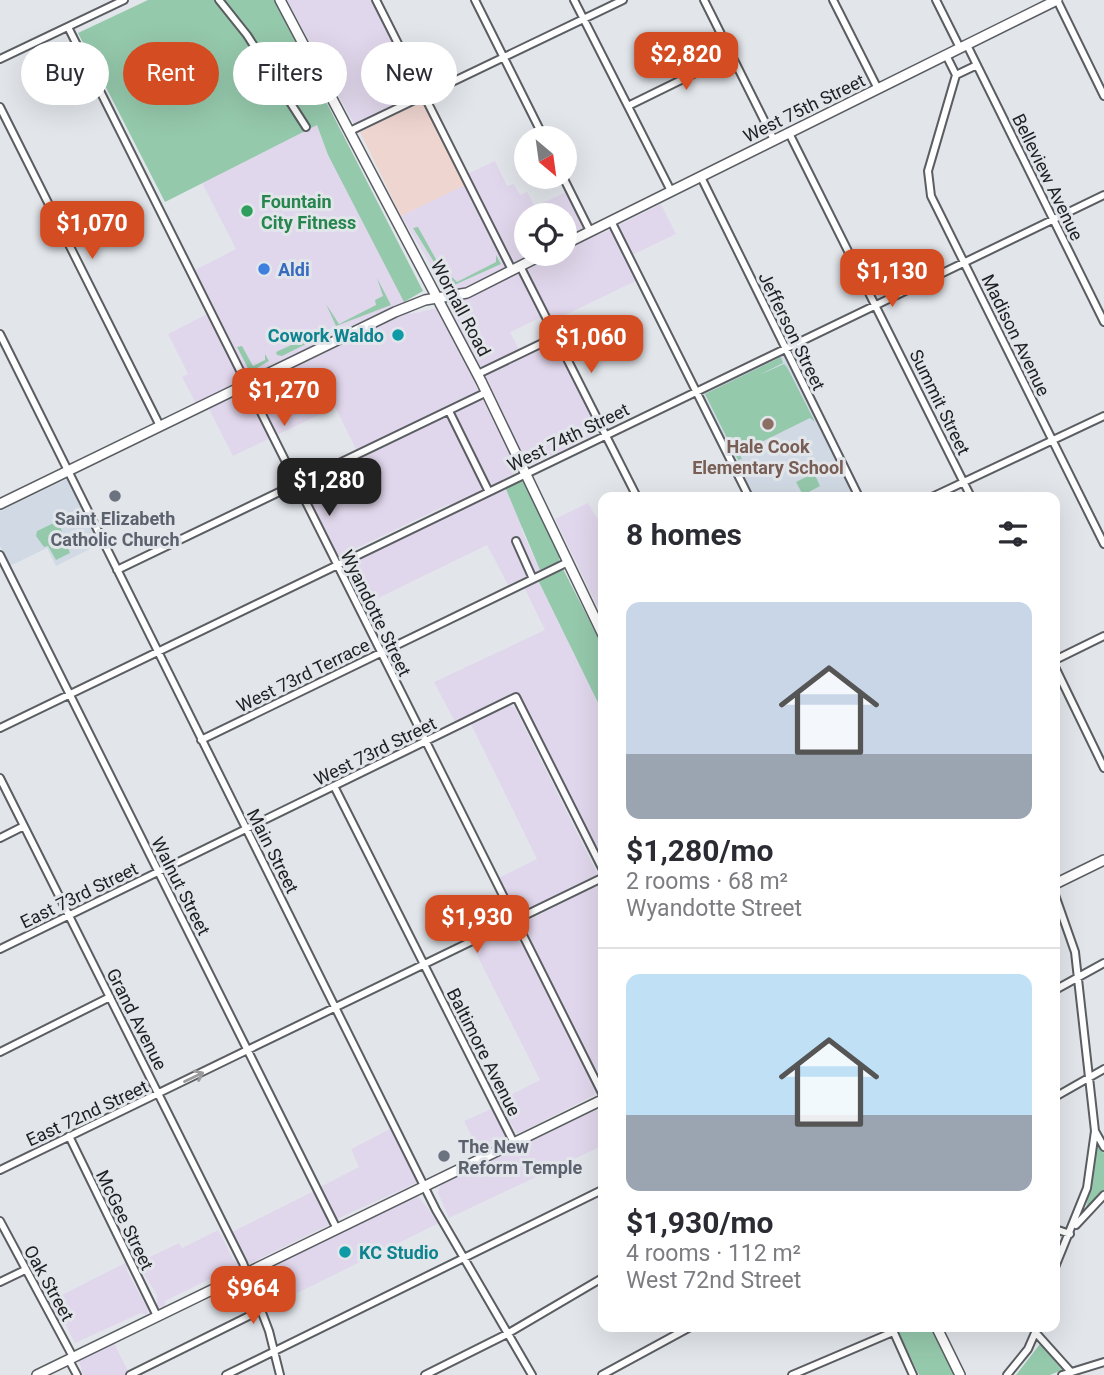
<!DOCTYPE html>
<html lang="en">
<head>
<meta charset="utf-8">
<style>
	:root { --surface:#fff; --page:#f2f2f3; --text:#2b2b33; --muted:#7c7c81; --line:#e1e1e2; --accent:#d44c21 }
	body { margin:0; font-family:Roboto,sans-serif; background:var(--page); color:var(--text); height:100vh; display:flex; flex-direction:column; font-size:26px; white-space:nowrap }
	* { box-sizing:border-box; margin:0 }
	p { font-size:23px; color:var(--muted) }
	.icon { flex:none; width:38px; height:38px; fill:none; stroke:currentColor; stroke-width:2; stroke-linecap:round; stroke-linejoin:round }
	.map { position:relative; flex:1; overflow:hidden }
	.details { position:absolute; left:598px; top:492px; width:462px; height:840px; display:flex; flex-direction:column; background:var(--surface); border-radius:14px; box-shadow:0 7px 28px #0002 }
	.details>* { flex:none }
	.banner { position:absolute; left:21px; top:42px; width:472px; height:63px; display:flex; gap:14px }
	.needle { width:46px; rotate:151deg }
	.buttons { position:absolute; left:514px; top:126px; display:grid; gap:14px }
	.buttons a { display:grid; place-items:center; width:63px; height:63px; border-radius:50%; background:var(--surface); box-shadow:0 7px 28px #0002; font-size:35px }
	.price { position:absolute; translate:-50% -60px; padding:0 16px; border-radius:14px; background:var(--accent); color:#fff; font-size:23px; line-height:46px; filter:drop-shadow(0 2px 4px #0008) }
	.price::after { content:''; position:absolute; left:50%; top:42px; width:21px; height:16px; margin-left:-10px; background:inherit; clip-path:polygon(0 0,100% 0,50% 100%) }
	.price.active { background:#222; color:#fff }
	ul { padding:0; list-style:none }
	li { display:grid; align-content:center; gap:14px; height:371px; padding:0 28px }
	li+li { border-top:2px solid var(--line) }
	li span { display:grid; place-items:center; height:217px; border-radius:14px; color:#555 }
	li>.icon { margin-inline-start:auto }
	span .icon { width:126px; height:126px; fill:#fffc; stroke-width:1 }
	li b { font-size:30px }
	h2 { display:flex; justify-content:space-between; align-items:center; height:84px; padding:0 28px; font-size:30px }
	.chip { padding:0 24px; border-radius:32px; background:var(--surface); box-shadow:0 7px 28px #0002; font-size:24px; line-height:63px }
	.chip.active { background:var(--accent); color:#fff }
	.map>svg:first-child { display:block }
</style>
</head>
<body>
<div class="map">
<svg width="1104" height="1375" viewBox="0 0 1104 1375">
	<rect width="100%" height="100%" fill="#e2e6eb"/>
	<!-- commercial -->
	<path fill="#e1d7ec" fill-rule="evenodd" d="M287 0H373L418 94 354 124Z
		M317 125 328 155 411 314 455 304 401 216 464 185 461 177 495 161 507 186 514 184 520 195 527 192 535 207 566 192 589 238 611 230 636 281 546 324 542 317 510 332 523 357 556 343 598 429 593 436 501 480 524 527 521 529 540 570 508 585 487 545 362 606 343 565 452 511 449 504 338 557 304 488 361 459 335 407 233 456 209 409 195 402 182 377 188 374 168 334 215 310 195 270 236 249 202 183ZM527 215H565V254H527Z
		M661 204 676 234 632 255 619 225Z
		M588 503 604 530V620L555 519Z
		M538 580 604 715V869L517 694 456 724 434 682 545 630 524 587Z
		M510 705 515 708 598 875 518 915 498 878 537 859 471 724Z
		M604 882V1089L521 924Z
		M509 928 514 929 597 1094 517 1134 498 1101 540 1080 472 945Z
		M604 1106V1145L449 1218 438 1193 440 1185Z
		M493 1108 507 1137 480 1152 464 1121Z
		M392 1128 417 1177 416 1183 337 1219 320 1187 359 1167 351 1149Z
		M314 1191 329 1225 249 1264 232 1232Z
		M418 1196 439 1223 265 1309 254 1279 256 1273Z
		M218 1230 233 1259 239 1264 238 1270 236 1273 230 1269 165 1301V1307H157V1295L137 1263 179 1243 182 1248Z
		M127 1262V1271L148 1309 147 1315 141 1313 75 1343 55 1305 48 1302Z
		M114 1343 130 1375H83L79 1361Z"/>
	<!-- industrial -->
	<path fill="#efd5d0" d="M422 102 465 185 401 216 360 132Z"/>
	<!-- built -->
	<path fill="#d1dae4" d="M783 353 786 356 855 497H753L702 394Z
		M67 479 100 544 56 566 47 548 10 566 0 546V511Z"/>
	<!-- green -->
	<path fill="#95c9ac" d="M148 0H274L423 291 404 302 328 155 317 125 165 202 78 33Z
		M418 227 447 279 452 277 457 282 496 262V255L501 264 452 286 445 280 413 228Z
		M377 278 391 305 336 326 326 304 339 324 376 305 375 300 383 296Z
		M322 331 324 335 282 356 277 355 276 352Z
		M242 346 253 366 265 360V354L269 361 250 372 237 347Z
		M781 357 783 363 759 375 784 364 787 368 784 361 815 422 810 418 739 453 742 459 738 460 705 394Z
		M814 473 820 486 803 495 796 482Z
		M519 480 523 481 560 557 559 562 540 570 505 487Z
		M58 521 70 553 56 560 48 546 44 547 36 536 37 531Z
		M563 569 604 649V715L538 580Z
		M1098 1143 1104 1153V1190L1086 1208Z
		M896 1327H931L955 1375H919Z
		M1040 1344 1062 1370 1050 1375H1016Z"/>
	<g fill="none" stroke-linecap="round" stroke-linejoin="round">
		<defs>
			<path id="street" d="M219 0 247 35 306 127
				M376 0 512 270
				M475 0 544 138
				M574 0 671 191
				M704 0 774 140
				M833 0 878 89
				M936 0 960 48
				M1057 0 1104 96
				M68 27 604 1097
				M967 45 1104 322
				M946 55 956 75 928 171 931 196 1104 544
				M0 59 124 0
				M956 75 977 65
				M628 106 732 55
				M0 107 160 426
				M350 131 623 0
				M789 133 971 497
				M563 177 590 231
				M701 177 859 497
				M611 221 749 497
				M520 266 637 497
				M0 334 436 1210 532 1375
				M478 374 557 336
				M449 411 488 490
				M932 497 1104 416
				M516 541 533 579
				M0 555 337 1229
				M117 570 487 392
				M1055 660 1104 636
				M1055 667 1104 768
				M0 728 1104 195
				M201 740 568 562
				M0 778 243 1263 269 1331 280 1375
				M334 786 514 1143
				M0 838 24 826
				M1055 895 1075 952 1095 1131 1087 1188 1055 1267
				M0 949 516 697 604 872
				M1055 990 1104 963
				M0 1052 110 997
				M1055 1097 1104 1069
				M1095 1131 1104 1147
				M69 1136 157 1316
				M0 1170 604 877
				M0 1221 73 1357
				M1076 1225 1104 1195
				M1055 1229 1070 1234
				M0 1282 25 1270
				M891 1326 913 1375
				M1036 1333 1071 1372
				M69 1360 77 1375
				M130 1375 261 1310
				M226 1375 604 1189
				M425 1375 507 1334 604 1277
				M602 1375 692 1326
				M792 1375 893 1332
				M1007 1375 1028 1349 1038 1326
				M1062 1375 1104 1362"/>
			<path id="secondary" d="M280 0 481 381 604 637
				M565 244 1057 0
				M0 504 395 312 425 300 467 293 544 254
				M1055 884 1104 860
				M936 1326 960 1375
				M37 1375 604 1099"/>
		</defs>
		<!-- street casing -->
		<use href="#street" stroke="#5a5d61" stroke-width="10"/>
		<!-- secondary casing -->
		<use href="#secondary" stroke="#5a5d61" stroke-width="12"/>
		<!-- street -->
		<use href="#street" stroke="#fff" stroke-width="6"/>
		<!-- secondary -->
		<use href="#secondary" stroke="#fff" stroke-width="9"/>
	</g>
	<!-- one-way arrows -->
	<defs><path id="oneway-shaft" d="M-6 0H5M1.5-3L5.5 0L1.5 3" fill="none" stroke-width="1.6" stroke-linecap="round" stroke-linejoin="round" transform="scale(1.75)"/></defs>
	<use stroke="#9b9b9c" href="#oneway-shaft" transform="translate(194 1077) rotate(-26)"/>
	<!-- markers -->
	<circle fill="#2e9e5b" stroke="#e2e6eb" stroke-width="2.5" cx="247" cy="211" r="7"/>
	<circle fill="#3f7fe0" stroke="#e2e6eb" stroke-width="2.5" cx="264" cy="269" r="7"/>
	<g fill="#0f9aa8" stroke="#e2e6eb" stroke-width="2.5">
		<circle cx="398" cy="335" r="7"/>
		<circle cx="345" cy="1252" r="7"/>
	</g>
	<circle fill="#8d6e63" stroke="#e2e6eb" stroke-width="2.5" cx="768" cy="424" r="7"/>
	<g fill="#6b7280" stroke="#e2e6eb" stroke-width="2.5">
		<circle cx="115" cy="496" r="7"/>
		<circle cx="444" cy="1156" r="7"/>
	</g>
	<g text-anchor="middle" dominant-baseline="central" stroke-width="6" stroke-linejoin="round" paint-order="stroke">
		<!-- street labels -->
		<g font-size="18" fill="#202123" stroke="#e2e6eb">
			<text transform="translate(804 108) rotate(-26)">West 75th Street</text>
			<text transform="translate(1048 177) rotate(64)">Belleview Avenue</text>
			<text transform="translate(461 308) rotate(62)">Wornall Road</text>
			<text transform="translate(792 331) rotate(64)">Jefferson Street</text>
			<text transform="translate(1016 335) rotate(64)">Madison Avenue</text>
			<text transform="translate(940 402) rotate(64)">Summit Street</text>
			<text transform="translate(568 437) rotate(-26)">West 74th Street</text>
			<text transform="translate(376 613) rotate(64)">Wyandotte Street</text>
			<text transform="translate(303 675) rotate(-26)">West 73rd Terrace</text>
			<text transform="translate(375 751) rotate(-26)">West 73rd Street</text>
			<text transform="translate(273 851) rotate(63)">Main Street</text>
			<text transform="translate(181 886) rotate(63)">Walnut Street</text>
			<text transform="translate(79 895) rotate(-26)">East 73rd Street</text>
			<text transform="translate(137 1019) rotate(63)">Grand Avenue</text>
			<text transform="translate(484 1052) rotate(63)">Baltimore Avenue</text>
			<text transform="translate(87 1113) rotate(-25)">East 72nd Street</text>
			<text transform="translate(125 1220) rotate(64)">McGee Street</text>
			<text transform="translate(49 1283) rotate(61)">Oak Street</text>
		</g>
		<!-- leisure labels -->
		<g font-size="18" font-weight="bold" fill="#27864d" stroke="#e2e6eb" text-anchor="start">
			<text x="261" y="201">Fountain<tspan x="261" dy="21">City Fitness</tspan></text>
		</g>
		<!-- shop labels -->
		<g font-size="18" font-weight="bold" fill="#366cbe" stroke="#e2e6eb" text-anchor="start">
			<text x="278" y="269">Aldi</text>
		</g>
		<!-- culture labels -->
		<g font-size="18" font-weight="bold" fill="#0d838f" stroke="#e2e6eb" text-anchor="end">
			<text x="384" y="335">Cowork Waldo</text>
			<text x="359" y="1252" text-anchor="start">KC Studio</text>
		</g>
		<!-- education labels -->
		<g font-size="18" font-weight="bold" fill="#785e54" stroke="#e2e6eb">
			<text x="768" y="446">Hale Cook<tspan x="768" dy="21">Elementary School</tspan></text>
		</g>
		<!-- worship labels -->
		<g font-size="18" font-weight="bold" fill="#5b616d" stroke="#e2e6eb">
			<text x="115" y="518">Saint Elizabeth<tspan x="115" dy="21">Catholic Church</tspan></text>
			<text x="458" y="1146" text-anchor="start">The New<tspan x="458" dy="21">Reform Temple</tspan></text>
		</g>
	</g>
</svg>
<div class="buttons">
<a><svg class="needle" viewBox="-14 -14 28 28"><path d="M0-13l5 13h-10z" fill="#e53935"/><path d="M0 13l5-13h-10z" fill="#7c7c81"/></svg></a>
<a><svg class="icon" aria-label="locate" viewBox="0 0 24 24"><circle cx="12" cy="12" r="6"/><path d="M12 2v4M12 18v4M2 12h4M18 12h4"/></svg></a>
</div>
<b class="price" style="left:686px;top:92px">$2,820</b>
<b class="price" style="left:92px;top:261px">$1,070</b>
<b class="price" style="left:892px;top:309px">$1,130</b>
<b class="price" style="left:591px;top:375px">$1,060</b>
<b class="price" style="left:284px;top:428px">$1,270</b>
<b class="price active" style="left:329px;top:518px">$1,280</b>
<b class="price" style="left:477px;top:955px">$1,930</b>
<b class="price" style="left:253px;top:1326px">$964</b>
<div class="banner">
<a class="chip">Buy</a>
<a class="chip active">Rent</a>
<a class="chip">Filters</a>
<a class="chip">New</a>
</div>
<section class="details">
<h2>8 homes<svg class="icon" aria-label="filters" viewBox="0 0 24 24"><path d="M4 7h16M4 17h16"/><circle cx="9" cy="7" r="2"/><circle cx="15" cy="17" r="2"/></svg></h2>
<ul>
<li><span style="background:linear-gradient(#c9d6e8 70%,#9aa5b1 0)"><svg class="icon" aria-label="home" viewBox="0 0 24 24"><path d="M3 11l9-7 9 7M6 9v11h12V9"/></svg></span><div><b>$1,280/mo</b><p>2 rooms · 68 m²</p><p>Wyandotte Street</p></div></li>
<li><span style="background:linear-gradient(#bfe0f5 65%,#9aa5b1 0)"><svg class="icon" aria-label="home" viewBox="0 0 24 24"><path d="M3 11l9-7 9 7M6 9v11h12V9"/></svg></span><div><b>$1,930/mo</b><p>4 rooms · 112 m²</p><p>West 72nd Street</p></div></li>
</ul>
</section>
</div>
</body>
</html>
